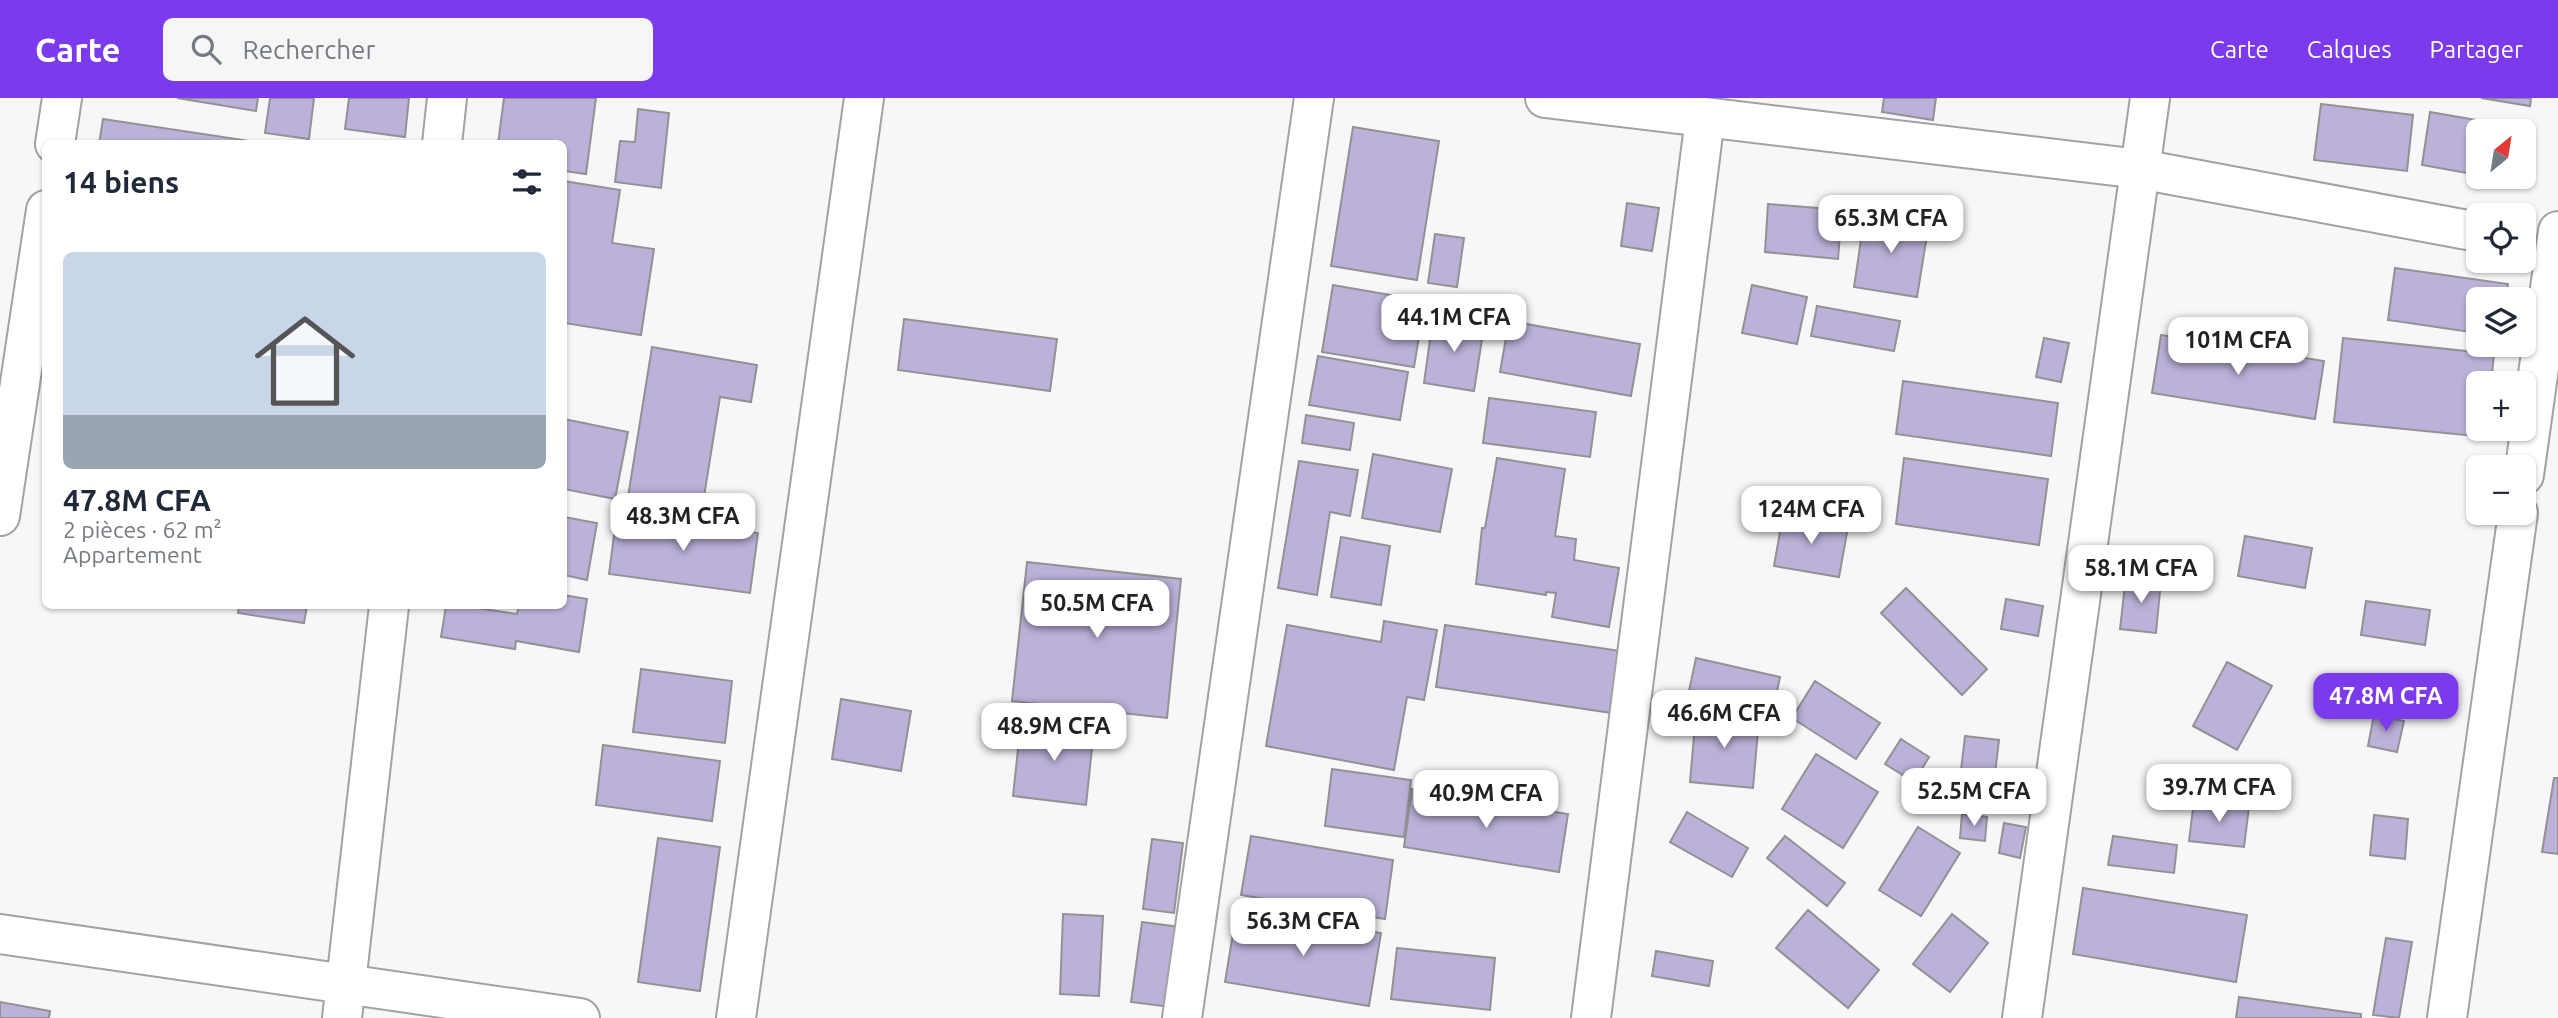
<!DOCTYPE html>
<html lang="fr">
<head>
<meta charset="utf-8">
<style>
	:root { --surface:#fff; --page:#f6f6f7; --text:#1f2937; --muted:#747a83; --accent:#7c3aed }
	body { margin:0; font-family:Ubuntu,sans-serif; background:var(--page); color:var(--text); height:100vh; display:flex; flex-direction:column; font-size:26px; white-space:nowrap }
	* { box-sizing:border-box; margin:0 }
	p { font-size:23px; color:var(--muted) }
	.icon { flex:none; width:38px; height:38px; fill:none; stroke:currentColor; stroke-width:2; stroke-linecap:round; stroke-linejoin:round }
	.map { position:relative; flex:1; overflow:hidden }
	.details { position:absolute; left:42px; top:42px; width:525px; height:469px; display:flex; flex-direction:column; background:var(--surface); border-radius:10px; box-shadow:0 2px 5px #0004 }
	.details>* { flex:none }
	.needle { width:46px; rotate:30deg }
	.fabs { position:absolute; left:2466px; top:21px; display:grid; gap:14px }
	.fabs a { display:grid; place-items:center; width:70px; height:70px; border-radius:10px; background:var(--surface); box-shadow:0 2px 5px #0004; font-size:35px }
	.price { position:absolute; translate:-50% -60px; padding:0 16px; border-radius:14px; background:#fff; color:#222; font-size:23px; line-height:46px; filter:drop-shadow(0 2px 4px #0008) }
	.price::after { content:''; position:absolute; left:50%; top:42px; width:21px; height:16px; margin-left:-10px; background:inherit; clip-path:polygon(0 0,100% 0,50% 100%) }
	.price.active { background:var(--accent); color:#fff }
	ul { padding:0; list-style:none }
	li { display:grid; align-content:center; gap:14px; height:371px; padding:0 21px }
	li span { display:grid; place-items:center; height:217px; border-radius:10px; color:#555 }
	li>.icon { margin-inline-start:auto }
	span .icon { width:126px; height:126px; fill:#fffc; stroke-width:1 }
	li b { font-size:30px }
	h2 { display:flex; justify-content:space-between; align-items:center; height:84px; padding:0 21px; font-size:30px }
	header { display:flex; align-items:center; gap:42px; box-sizing:border-box; height:98px; padding:0 35px; background:var(--accent); color:#fff }
	header strong { font-size:33px }
	nav { display:flex; gap:38px; margin-inline-start:auto; font-size:24px }
	.search { width:490px; height:63px; background:var(--page); display:flex; align-items:center; gap:18px; box-sizing:border-box; padding:0 24px; border-radius:10px; color:var(--muted); font-size:26px }
	.map>svg:first-child { display:block }
</style>
</head>
<body>
<header>
<strong>Carte</strong>
<div class="search"><svg class="icon" aria-label="search" viewBox="0 0 24 24"><circle cx="10" cy="10" r="6"/><path d="M15 15l6 6"/></svg>Rechercher</div>
<nav><a>Carte</a><a>Calques</a><a>Partager</a></nav>
</header>
<div class="map">
<svg width="2558" height="920" viewBox="0 0 2558 920">
	<rect width="100%" height="100%" fill="#f8f6f9"/>
	<!-- building -->
	<path fill="#bcb1d8" stroke="#929194" stroke-width="2" d="M177 0H258L256 13Z
		M270 0H314L309 41 265 35Z
		M349 0H409L405 39 345 31Z
		M504 0H596L586 76 564 73V46H498Z
		M1884 0H1936L1933 22 1882 14Z
		M2481 0H2531L2530 8Z
		M2321 6 2413 17 2407 73 2314 62Z
		M638 11 669 15 661 90 615 84 620 43 635 44Z
		M2430 14 2517 29V33H2478V77L2422 67Z
		M103 21 250 43V46H99Z
		M1353 29 1439 43 1417 182 1331 168Z
		M564 83 620 92 612 145 654 151 641 237 564 225Z
		M1627 105 1659 110 1652 153 1621 148Z
		M1768 106 1842 112 1838 161 1765 154Z
		M1865 115 1929 125 1917 199 1854 189Z
		M1435 136 1464 140 1457 189 1428 185Z
		M2395 170 2508 186 2506 201H2478V235L2388 222Z
		M1333 187 1425 203 1414 269 1322 254Z
		M1752 187 1807 199 1797 246 1742 235Z
		M1817 208 1900 223 1894 253 1811 238Z
		M1433 220 1484 228 1474 293 1424 285Z
		M904 221 1057 241 1050 293 898 272Z
		M1509 223 1640 246 1631 298 1500 274Z
		M2161 237 2324 263 2315 321 2152 295Z
		M2044 240 2069 245 2061 284 2036 279Z
		M2343 240 2494 256 2491 285H2478V331H2486L2485 339 2334 324Z
		M652 249 757 267 751 304 720 299 702 411 628 399Z
		M1318 258 1408 274 1400 322 1309 307Z
		M1903 283 2058 305 2051 358 1896 336Z
		M1489 300 1596 314 1590 359 1483 345Z
		M1306 317 1354 325 1350 352 1302 345Z
		M564 321 628 334 615 401 564 391Z
		M1373 356 1452 371 1440 434 1362 420Z
		M1497 360 1565 371 1555 438 1576 441 1574 462 1619 470 1609 529 1552 519 1556 495 1546 494V497L1476 486 1482 430H1485Z
		M1904 360 2048 381 2039 447 1896 426Z
		M1299 363 1358 372 1350 418 1330 414 1317 497 1278 490Z
		M617 415 758 435 750 495 609 476Z
		M1783 417 1848 429 1839 479 1774 468Z
		M564 419 597 425 587 482 564 477Z
		M2245 438 2312 450 2305 490 2238 478Z
		M1341 439 1390 448 1381 507 1331 499Z
		M1027 464 1181 481 1167 620 1012 603Z
		M2126 478 2161 482 2156 535 2120 531Z
		M1906 490 1987 571 1962 597 1881 515Z
		M564 497 587 501 579 554 516 543 515 551 441 539 446 508H464L517 516 519 508H564Z
		M2006 501 2043 508 2038 538 2001 531Z
		M2366 503 2430 512 2425 547 2361 537Z
		M239 508H307L304 525 238 515Z
		M1384 523 1437 532 1424 602 1407 599 1394 672 1266 648 1287 527 1381 544Z
		M1445 527 1621 553 1612 615 1436 589Z
		M1696 560 1780 579 1773 612 1689 593Z
		M2227 564 2272 588 2237 652 2193 628Z
		M641 571 732 583 725 645 633 634Z
		M1815 583 1880 625 1856 661 1792 620Z
		M841 601 911 613 901 673 832 661Z
		M1696 615 1759 621 1753 690 1690 684Z
		M2374 617 2404 623 2397 654 2368 648Z
		M1021 623 1094 631 1086 707 1013 698Z
		M1965 638 1999 642 1992 701 1958 697Z
		M1901 641 1929 659 1914 684 1885 666Z
		M603 647 720 663 712 723 596 707Z
		M1816 656 1878 694 1843 750 1782 711Z
		M1332 671 1411 682 1404 739 1325 728Z
		M2554 680H2558V756L2542 754Z
		M1412 691 1568 716 1559 774 1404 749Z
		M2194 702 2249 709 2244 749 2189 743Z
		M1687 714 1748 750 1732 779 1670 744Z
		M1962 716 1987 719 1985 743 1960 740Z
		M2374 717 2408 721 2405 761 2370 757Z
		M2004 725 2026 729 2020 760 1999 755Z
		M1918 729 1960 755 1921 818 1879 792Z
		M1251 738 1393 762 1385 821 1241 797Z
		M1785 738 1845 785 1827 808 1767 760Z
		M2113 738 2177 747 2174 775 2108 767Z
		M658 740 720 749 700 893 638 884Z
		M1152 741 1183 745 1174 815 1143 811Z
		M2083 790 2247 817 2236 884 2073 856Z
		M1237 811 1381 835 1369 908 1225 884Z
		M1808 812 1879 872 1848 910 1776 850Z
		M1063 816 1103 818 1099 898 1060 896Z
		M1952 816 1988 845 1950 894 1913 866Z
		M1142 824 1181 829 1170 909 1131 904Z
		M2386 840 2412 844 2399 920 2373 917Z
		M1397 850 1495 860 1490 912 1391 901Z
		M1656 853 1713 863 1709 888 1652 878Z
		M2239 899 2361 916V920H2236Z
		M0 904 50 913 49 920H0Z"/>
	<g fill="none" stroke-linecap="round" stroke-linejoin="round">
		<defs>
			<path id="minor" d="M1545 0 2140 71 2478 134
				M55 46 62 0
				M442 46 447 0
				M2524 377 2558 133
				M0 418 46 112
				M0 836 580 920
				M342 920 389 508
				M736 920 864 0
				M1182 920 1314 0
				M1591 920 1705 20
				M2022 920 2150 0
				M2447 920 2518 415"/>
		</defs>
		<!-- minor casing -->
		<use href="#minor" stroke="#a3a1a4" stroke-width="42"/>
		<!-- minor -->
		<use href="#minor" stroke="#fff" stroke-width="38"/>
	</g>
</svg>
<div class="fabs">
<a><svg class="needle" viewBox="-14 -14 28 28"><path d="M0-13l5 13h-10z" fill="#e53935"/><path d="M0 13l5-13h-10z" fill="#747a83"/></svg></a>
<a><svg class="icon" aria-label="locate" viewBox="0 0 24 24"><circle cx="12" cy="12" r="6"/><path d="M12 2v4M12 18v4M2 12h4M18 12h4"/></svg></a>
<a><svg class="icon" aria-label="layers" viewBox="0 0 24 24"><path d="M12 4l9 5-9 5-9-5zM3 14l9 5 9-5"/></svg></a>
<a>+</a>
<a>−</a>
</div>
<b class="price" style="left:1891px;top:157px">65.3M CFA</b>
<b class="price" style="left:1454px;top:256px">44.1M CFA</b>
<b class="price" style="left:2238px;top:279px">101M CFA</b>
<b class="price" style="left:1811px;top:448px">124M CFA</b>
<b class="price" style="left:683px;top:455px">48.3M CFA</b>
<b class="price" style="left:2141px;top:507px">58.1M CFA</b>
<b class="price" style="left:1097px;top:542px">50.5M CFA</b>
<b class="price active" style="left:2386px;top:635px">47.8M CFA</b>
<b class="price" style="left:1724px;top:652px">46.6M CFA</b>
<b class="price" style="left:1054px;top:665px">48.9M CFA</b>
<b class="price" style="left:2219px;top:726px">39.7M CFA</b>
<b class="price" style="left:1974px;top:730px">52.5M CFA</b>
<b class="price" style="left:1486px;top:732px">40.9M CFA</b>
<b class="price" style="left:1303px;top:860px">56.3M CFA</b>
<section class="details">
<h2>14 biens<svg class="icon" aria-label="filters" viewBox="0 0 24 24"><path d="M4 7h16M4 17h16"/><circle cx="9" cy="7" r="2"/><circle cx="15" cy="17" r="2"/></svg></h2>
<ul>
<li><span style="background:linear-gradient(#c9d6e8 75%,#9aa5b1 0)"><svg class="icon" aria-label="home" viewBox="0 0 24 24"><path d="M3 11l9-7 9 7M6 9v11h12V9"/></svg></span><div><b>47.8M CFA</b><p>2 pièces · 62 m²</p><p>Appartement</p></div></li>
</ul>
</section>
</div>
</body>
</html>
